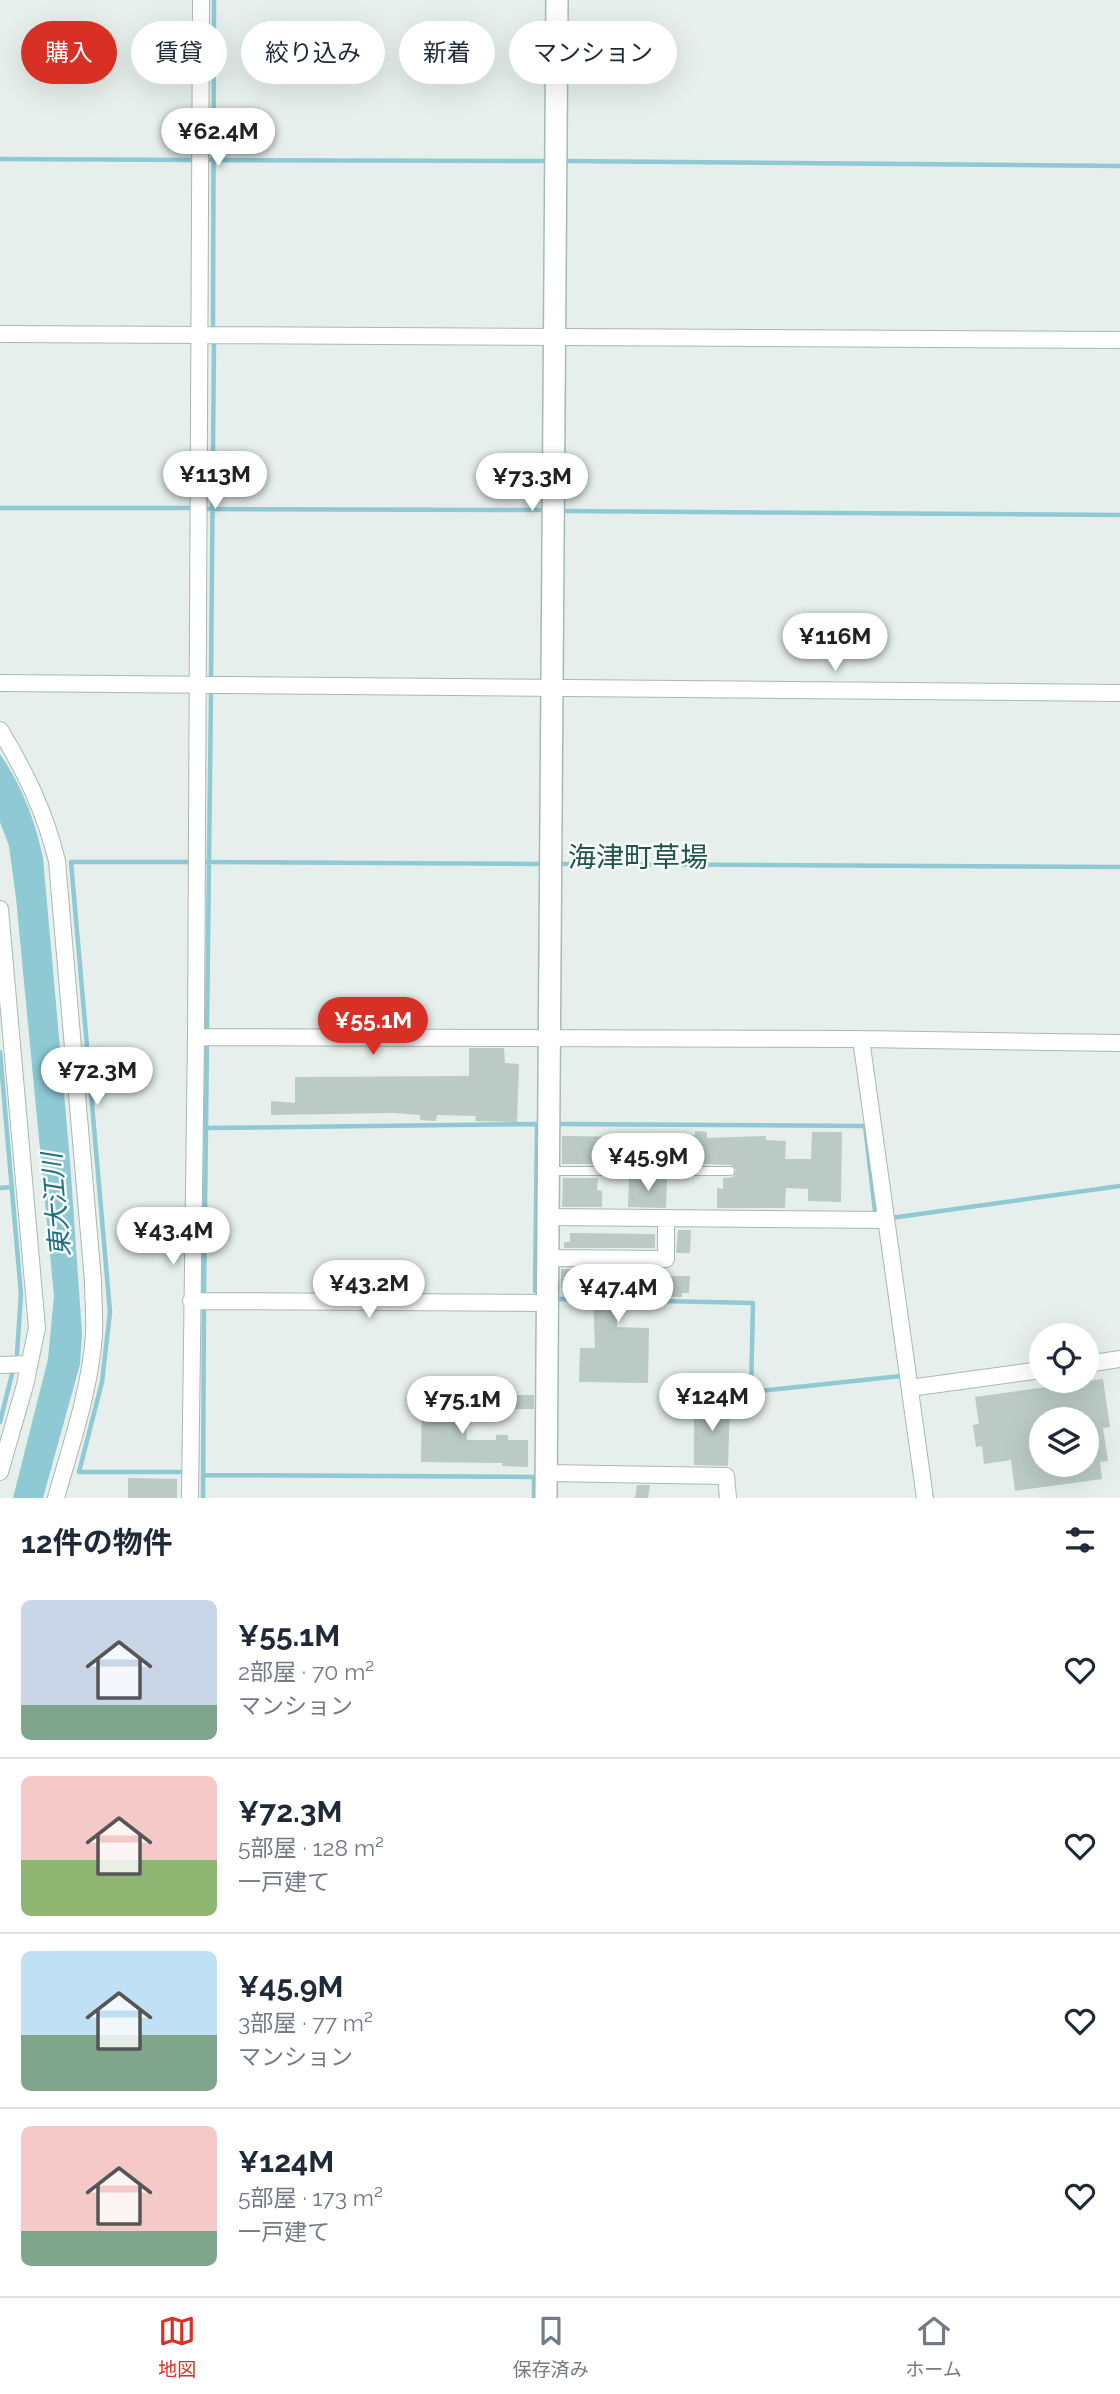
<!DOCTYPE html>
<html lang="ja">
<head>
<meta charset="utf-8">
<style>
	:root { --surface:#fff; --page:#f2f2f3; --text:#1f2937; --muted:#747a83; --line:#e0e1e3; --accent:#d93025 }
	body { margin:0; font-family:Raleway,"Noto Sans JP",sans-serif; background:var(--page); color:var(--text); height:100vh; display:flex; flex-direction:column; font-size:26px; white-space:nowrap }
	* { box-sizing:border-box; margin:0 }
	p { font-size:23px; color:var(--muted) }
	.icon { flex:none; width:38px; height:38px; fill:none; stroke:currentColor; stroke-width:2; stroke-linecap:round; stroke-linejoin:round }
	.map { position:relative; height:1498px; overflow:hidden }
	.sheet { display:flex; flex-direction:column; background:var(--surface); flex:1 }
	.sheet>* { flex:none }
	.banner { position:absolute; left:21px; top:21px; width:700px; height:63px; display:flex; gap:14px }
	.controls { position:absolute; left:1029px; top:1323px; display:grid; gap:14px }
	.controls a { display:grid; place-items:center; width:70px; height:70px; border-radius:50%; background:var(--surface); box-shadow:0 7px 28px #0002; font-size:35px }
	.price { position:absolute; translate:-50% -60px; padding:0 16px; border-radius:24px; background:#fff; color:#222; font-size:23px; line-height:46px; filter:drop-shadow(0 2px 4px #0008) }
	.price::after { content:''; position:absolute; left:50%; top:42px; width:21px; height:16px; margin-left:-10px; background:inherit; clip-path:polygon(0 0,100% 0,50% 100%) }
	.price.selected { background:var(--accent); color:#fff }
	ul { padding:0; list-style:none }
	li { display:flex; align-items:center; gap:21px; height:175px; padding:0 21px }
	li+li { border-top:2px solid var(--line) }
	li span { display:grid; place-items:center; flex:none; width:196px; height:140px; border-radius:10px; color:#555 }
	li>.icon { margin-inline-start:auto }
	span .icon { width:84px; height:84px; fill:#fffc; stroke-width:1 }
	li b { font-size:30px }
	h2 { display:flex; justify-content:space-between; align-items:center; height:84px; padding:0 21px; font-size:30px }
	.pill { padding:0 24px; border-radius:32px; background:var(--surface); box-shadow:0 7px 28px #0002; font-size:24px; line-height:63px }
	.pill.selected { background:var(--accent); color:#fff }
	.tabs { display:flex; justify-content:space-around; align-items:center; height:98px; border-top:2px solid var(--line); background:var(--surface); font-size:19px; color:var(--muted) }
	.tabs a { display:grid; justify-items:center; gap:4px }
	.tabs .selected { color:var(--accent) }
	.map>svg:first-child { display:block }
</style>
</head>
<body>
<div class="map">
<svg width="1120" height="1498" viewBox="0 0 1120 1498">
	<rect width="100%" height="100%" fill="#e6efeb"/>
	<!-- water -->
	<path fill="#8ec9d4" d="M0 754C22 786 35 820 43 858L70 1161 82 1333 80 1364 43 1498H13L48 1359 54 1296 16 898 9 846 0 822Z"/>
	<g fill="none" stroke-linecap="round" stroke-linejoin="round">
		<!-- stream -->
		<path stroke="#8ec9d4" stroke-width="4.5" d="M0 159 194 160
			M207 160 546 161
			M565 161 1120 166
			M213 329 214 0
			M0 508H191
			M205 509 544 510
			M564 511 1120 515
			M211 677 214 340
			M202 862 541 864
			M562 864 1120 867
			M207 1030 211 692
			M0 1052 21 1294 17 1354
			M558 1124 865 1126 875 1211 880 1213
			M206 1128 537 1124 535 1291
			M0 1188 12 1187
			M891 1218 1120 1186
			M204 1294 207 1042
			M558 1299 597 1300
			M613 1300 753 1303 751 1392 901 1376
			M0 1422 12 1374
			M185 1472H79L102 1382 110 1312 71 862H189
			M203 1475 534 1477V1498
			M203 1498 204 1305"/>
	</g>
	<!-- building -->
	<path fill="#bbcac4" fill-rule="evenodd" d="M469 1048H504L505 1063 519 1064 517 1122 475 1121 476 1116 437 1115 436 1121 420 1120V1115L393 1113 271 1115V1101L295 1103V1077L469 1076Z
		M695 1131 707 1132V1138L766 1136V1140L786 1141 785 1159H811L812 1132H842L841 1202 808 1201V1189L786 1188 785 1208H717V1188L723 1189V1178L733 1177 736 1170 731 1165 703 1164V1156L674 1155V1161H668V1164H562V1136L645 1137 695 1135Z
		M563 1178H598L597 1190 602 1191V1207H562Z
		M629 1178H667L666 1208 628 1207Z
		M678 1230H691L690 1253H676Z
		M570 1233 655 1234V1248H564V1242H570Z
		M561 1269H584V1275L690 1276 689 1293H682V1297L617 1295V1327L649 1328 648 1383 579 1382 580 1348H595L593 1294H571V1288H561Z
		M1103 1379 1110 1427 1103 1428 1108 1461 1100 1462 1102 1479 1015 1491 1011 1460 984 1464 982 1446 976 1447 973 1425 979 1424 975 1397ZM1041 1419H1087V1465H1041Z
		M422 1392 464 1393 467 1440H496V1435H508V1440H528V1467L502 1466V1463L421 1462Z
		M513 1395H534V1409H513Z
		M694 1402H730L728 1466 694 1465Z
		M128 1478 177 1479V1498H128Z
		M637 1485H650L648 1498H635Z"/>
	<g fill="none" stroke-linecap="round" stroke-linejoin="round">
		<defs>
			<path id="lane" d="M549 1171H730"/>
			<path id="street" d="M0 334 1120 340
				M0 683 1120 693
				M0 730C26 773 45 812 57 861L93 1281C93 1298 95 1317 94 1335 90 1390 71 1445 56 1498
				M0 909 37 1328 25 1385 0 1472
				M196 1037 861 1039 1120 1043
				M861 1039 925 1498
				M549 1217 886 1220
				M549 1258 666 1259V1219
				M191 1301 548 1303
				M1087 1364 1120 1359
				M0 1365 29 1364
				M910 1388 1041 1370
				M545 1473 726 1476 728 1498
				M190 1498 196 1037 201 0"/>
			<path id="secondary" d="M546 1498 557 0"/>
		</defs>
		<!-- lane casing -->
		<use href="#lane" stroke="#a8b8b2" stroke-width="10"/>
		<!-- street casing -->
		<use href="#street" stroke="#a8b8b2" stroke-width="18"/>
		<!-- secondary casing -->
		<use href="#secondary" stroke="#a4bbb3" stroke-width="24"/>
		<!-- lane -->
		<use href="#lane" stroke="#fff" stroke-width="8"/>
		<!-- street -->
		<use href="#street" stroke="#fff" stroke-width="16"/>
		<!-- secondary -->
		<use href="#secondary" stroke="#fff" stroke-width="21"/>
	</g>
	<g text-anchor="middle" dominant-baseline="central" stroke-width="5" stroke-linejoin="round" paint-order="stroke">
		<!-- water labels -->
		<g font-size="26" font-style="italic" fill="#1c6f80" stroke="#f7fbf9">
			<text transform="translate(56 1205) rotate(-95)">東大江川</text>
		</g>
		<!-- quarter labels -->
		<g font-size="28" fill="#1f5548" stroke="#f7fbf9">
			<text x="638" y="857">海津町草場</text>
		</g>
	</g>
</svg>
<div class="controls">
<a><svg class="icon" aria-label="locate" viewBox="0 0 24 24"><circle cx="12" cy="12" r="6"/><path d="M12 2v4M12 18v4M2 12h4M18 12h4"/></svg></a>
<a><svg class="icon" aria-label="layers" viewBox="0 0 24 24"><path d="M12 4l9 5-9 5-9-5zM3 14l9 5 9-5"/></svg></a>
</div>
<b class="price" style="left:218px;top:168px">¥62.4M</b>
<b class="price" style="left:215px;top:511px">¥113M</b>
<b class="price" style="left:532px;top:513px">¥73.3M</b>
<b class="price" style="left:835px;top:673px">¥116M</b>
<b class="price selected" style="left:373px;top:1057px">¥55.1M</b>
<b class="price" style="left:97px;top:1107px">¥72.3M</b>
<b class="price" style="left:648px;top:1193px">¥45.9M</b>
<b class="price" style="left:173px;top:1267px">¥43.4M</b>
<b class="price" style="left:369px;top:1320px">¥43.2M</b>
<b class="price" style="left:618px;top:1324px">¥47.4M</b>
<b class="price" style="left:712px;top:1433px">¥124M</b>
<b class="price" style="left:462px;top:1436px">¥75.1M</b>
<div class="banner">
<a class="pill selected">購入</a>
<a class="pill">賃貸</a>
<a class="pill">絞り込み</a>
<a class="pill">新着</a>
<a class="pill">マンション</a>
</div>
</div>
<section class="sheet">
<h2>12件の物件<svg class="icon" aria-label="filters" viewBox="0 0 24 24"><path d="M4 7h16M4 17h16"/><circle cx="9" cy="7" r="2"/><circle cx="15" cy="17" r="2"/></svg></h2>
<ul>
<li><span style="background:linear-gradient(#c9d6e8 75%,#7fa58c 0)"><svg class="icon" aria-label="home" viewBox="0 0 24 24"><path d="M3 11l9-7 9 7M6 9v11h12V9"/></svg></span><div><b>¥55.1M</b><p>2部屋 · 70 m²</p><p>マンション</p></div><svg class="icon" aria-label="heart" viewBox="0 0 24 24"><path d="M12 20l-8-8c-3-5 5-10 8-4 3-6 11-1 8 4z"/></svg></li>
<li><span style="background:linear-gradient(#f6c9c9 60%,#8fb573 0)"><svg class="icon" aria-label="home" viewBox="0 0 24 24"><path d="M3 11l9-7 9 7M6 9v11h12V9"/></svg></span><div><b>¥72.3M</b><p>5部屋 · 128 m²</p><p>一戸建て</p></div><svg class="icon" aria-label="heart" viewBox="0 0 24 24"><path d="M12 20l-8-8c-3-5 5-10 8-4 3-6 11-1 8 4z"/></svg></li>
<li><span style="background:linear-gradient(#bfe0f5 60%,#7fa58c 0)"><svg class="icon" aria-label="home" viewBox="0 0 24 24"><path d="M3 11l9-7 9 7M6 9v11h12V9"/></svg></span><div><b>¥45.9M</b><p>3部屋 · 77 m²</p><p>マンション</p></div><svg class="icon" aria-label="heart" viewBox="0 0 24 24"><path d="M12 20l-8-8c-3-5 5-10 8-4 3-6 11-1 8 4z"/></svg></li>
<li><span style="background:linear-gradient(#f6c9c9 75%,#7fa58c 0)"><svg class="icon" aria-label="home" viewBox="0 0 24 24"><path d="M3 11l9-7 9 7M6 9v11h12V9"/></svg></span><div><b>¥124M</b><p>5部屋 · 173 m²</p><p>一戸建て</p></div><svg class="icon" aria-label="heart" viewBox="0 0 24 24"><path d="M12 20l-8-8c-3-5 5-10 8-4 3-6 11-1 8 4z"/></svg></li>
</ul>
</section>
<nav class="tabs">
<a class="selected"><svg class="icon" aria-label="map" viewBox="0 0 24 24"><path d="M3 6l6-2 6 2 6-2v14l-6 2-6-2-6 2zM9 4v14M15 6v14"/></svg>地図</a>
<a><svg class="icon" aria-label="saved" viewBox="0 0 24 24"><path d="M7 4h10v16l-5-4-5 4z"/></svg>保存済み</a>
<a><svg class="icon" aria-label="home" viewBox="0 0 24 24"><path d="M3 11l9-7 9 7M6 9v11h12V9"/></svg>ホーム</a>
</nav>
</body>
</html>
